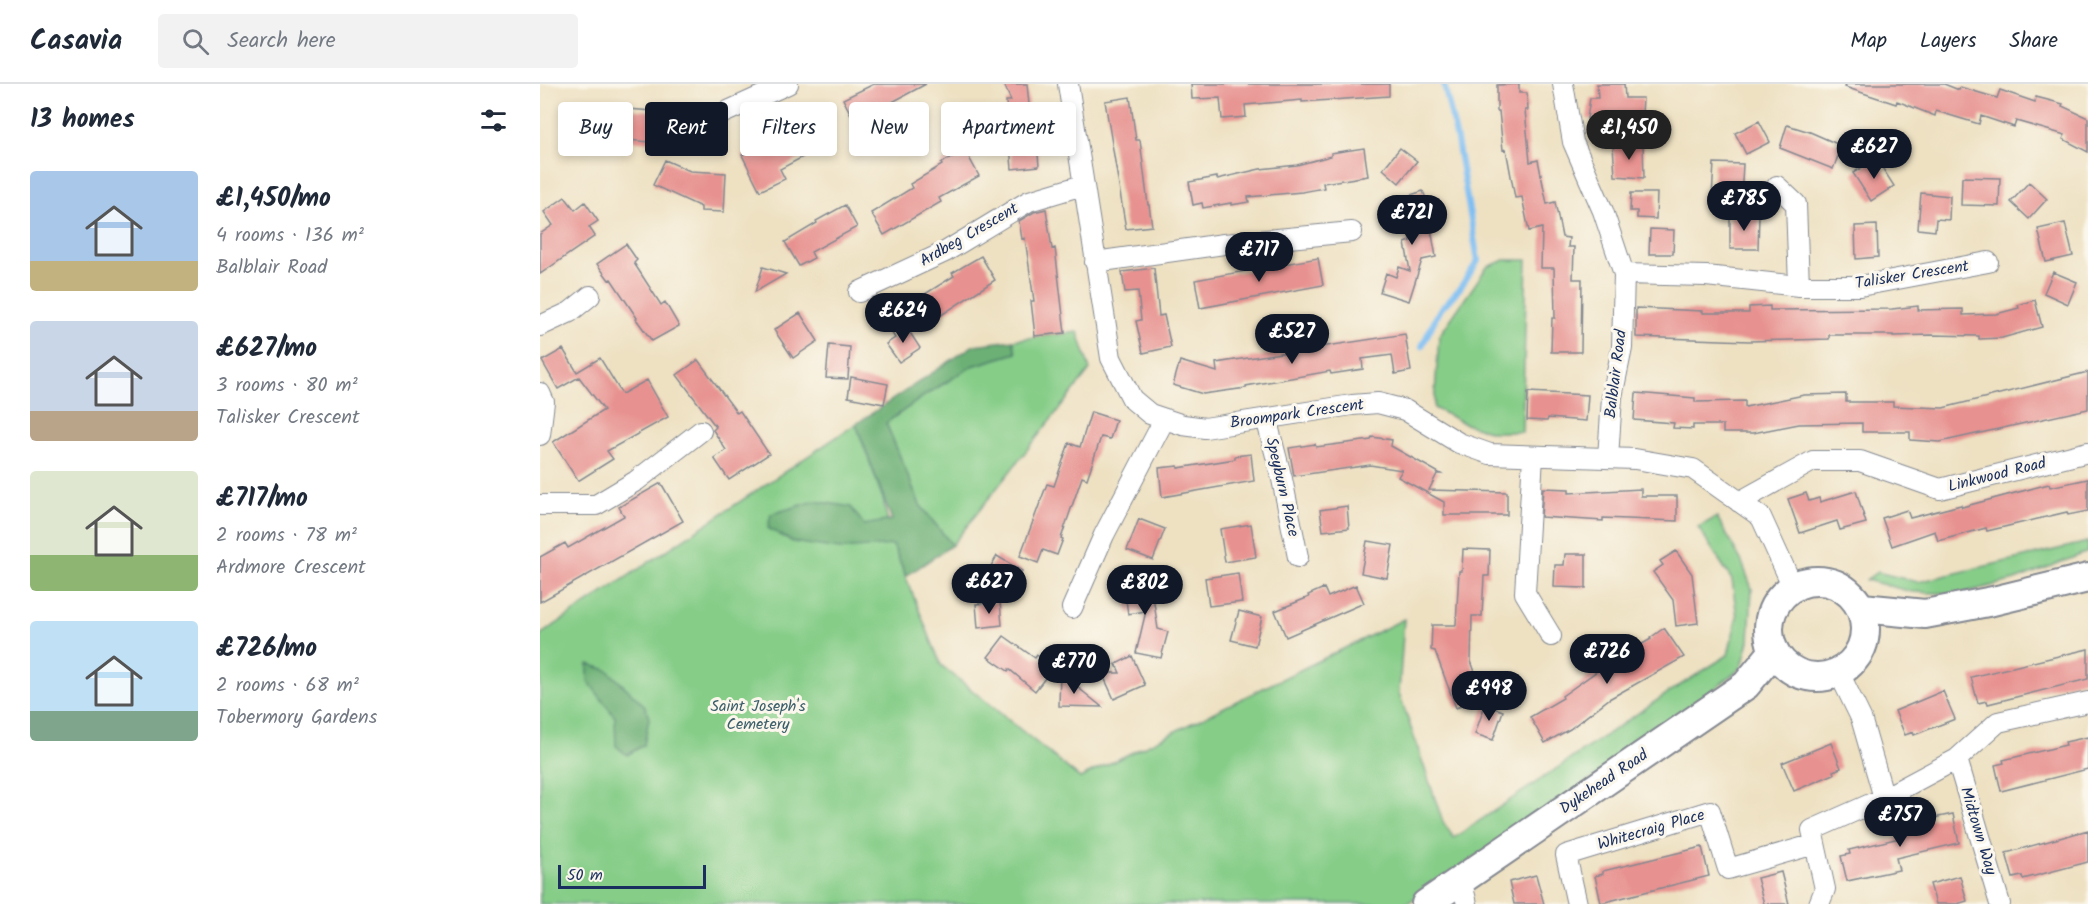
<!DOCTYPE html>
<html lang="en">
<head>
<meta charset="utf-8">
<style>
	:root { --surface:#fff; --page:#f2f2f3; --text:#1f2937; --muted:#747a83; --line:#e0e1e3; --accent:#111827 }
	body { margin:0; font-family:Kalam,sans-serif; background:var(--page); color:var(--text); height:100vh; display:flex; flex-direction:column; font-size:22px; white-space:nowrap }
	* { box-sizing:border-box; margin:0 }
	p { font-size:20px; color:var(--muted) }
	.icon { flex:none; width:33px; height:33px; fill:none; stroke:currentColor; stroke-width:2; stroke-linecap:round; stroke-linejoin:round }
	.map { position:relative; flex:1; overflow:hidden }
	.details { display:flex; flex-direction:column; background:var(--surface); width:540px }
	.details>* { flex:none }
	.banner { position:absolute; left:18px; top:18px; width:570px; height:54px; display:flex; gap:12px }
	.scale { position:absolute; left:18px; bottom:15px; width:148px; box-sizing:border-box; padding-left:6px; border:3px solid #1b2f5e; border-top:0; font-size:16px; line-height:21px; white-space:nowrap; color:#1b2f5e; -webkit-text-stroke:4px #fbf7ec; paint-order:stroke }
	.price { position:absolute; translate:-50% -51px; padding:0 14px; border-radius:21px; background:var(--accent); color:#fff; font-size:20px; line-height:39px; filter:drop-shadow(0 2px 3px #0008) }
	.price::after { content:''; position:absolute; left:50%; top:36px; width:18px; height:14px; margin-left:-9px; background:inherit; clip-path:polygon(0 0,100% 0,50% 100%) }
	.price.on { background:#222; color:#fff }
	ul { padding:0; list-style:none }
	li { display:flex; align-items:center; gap:18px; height:150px; padding:0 30px }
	li span { display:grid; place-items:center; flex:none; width:168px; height:120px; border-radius:6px; color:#555 }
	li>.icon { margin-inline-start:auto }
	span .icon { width:72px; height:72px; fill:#fffc; stroke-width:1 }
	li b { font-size:26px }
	h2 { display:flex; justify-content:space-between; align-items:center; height:72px; padding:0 30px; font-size:26px }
	.tag { padding:0 21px; border-radius:6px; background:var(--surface); box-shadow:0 3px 9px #0003; font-size:21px; line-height:54px }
	.tag.on { background:var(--accent); color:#fff }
	header { display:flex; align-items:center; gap:36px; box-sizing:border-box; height:84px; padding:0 30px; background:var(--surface); border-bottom:2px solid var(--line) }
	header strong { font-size:28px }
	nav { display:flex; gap:33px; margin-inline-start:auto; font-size:21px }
	.search { width:420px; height:54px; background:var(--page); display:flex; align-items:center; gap:15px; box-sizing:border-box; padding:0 21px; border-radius:6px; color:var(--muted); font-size:22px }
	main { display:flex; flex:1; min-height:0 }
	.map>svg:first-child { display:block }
</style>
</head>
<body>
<header>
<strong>Casavia</strong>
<div class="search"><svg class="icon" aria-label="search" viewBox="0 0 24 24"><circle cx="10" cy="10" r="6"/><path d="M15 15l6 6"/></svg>Search here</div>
<nav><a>Map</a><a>Layers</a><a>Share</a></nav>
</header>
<main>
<section class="details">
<h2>13 homes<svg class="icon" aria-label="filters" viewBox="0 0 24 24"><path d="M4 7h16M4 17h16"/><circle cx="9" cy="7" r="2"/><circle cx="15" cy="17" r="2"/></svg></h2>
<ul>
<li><span style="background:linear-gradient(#a9c7e8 75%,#c2b280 0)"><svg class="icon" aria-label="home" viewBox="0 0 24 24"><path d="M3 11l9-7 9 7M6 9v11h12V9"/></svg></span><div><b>£1,450/mo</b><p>4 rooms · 136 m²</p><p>Balblair Road</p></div></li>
<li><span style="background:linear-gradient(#c9d6e8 75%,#b9a48a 0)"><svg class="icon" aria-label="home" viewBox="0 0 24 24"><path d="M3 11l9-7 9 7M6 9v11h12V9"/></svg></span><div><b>£627/mo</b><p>3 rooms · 80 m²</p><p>Talisker Crescent</p></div></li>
<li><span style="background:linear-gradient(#dfe7d0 70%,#8fb573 0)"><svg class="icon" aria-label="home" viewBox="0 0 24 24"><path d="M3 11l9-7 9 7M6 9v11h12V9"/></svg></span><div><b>£717/mo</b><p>2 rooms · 78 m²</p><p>Ardmore Crescent</p></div></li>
<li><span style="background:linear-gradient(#bfe0f5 75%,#7fa58c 0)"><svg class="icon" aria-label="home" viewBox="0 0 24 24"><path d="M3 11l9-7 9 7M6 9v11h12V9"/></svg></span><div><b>£726/mo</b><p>2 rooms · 68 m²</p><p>Tobermory Gardens</p></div></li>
</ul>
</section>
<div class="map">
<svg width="1548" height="820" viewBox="0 0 1548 820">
	<rect width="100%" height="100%" fill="#fbf7ec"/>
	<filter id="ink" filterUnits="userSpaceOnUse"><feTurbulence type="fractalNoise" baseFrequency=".0167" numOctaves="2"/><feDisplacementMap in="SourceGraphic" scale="12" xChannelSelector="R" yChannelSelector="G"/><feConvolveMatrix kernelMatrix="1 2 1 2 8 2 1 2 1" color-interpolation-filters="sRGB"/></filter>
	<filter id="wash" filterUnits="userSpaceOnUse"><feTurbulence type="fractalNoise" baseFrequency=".008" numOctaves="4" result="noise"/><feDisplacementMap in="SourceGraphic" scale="24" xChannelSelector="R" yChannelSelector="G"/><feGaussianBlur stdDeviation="1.35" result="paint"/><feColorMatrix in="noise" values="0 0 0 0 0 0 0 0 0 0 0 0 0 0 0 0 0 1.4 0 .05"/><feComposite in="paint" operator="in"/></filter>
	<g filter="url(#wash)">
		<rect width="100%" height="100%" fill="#eee1c2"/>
		<!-- green -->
		<path fill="#86cd88" stroke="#507e73" stroke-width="1.5" d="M965 176H987L982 348H953L928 341 894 324 899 252 947 183Z
			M538 248 550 286 412 461 380 421 346 339 387 310 432 282 476 269 473 256Z
			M316 340 343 415 353 461 401 581 540 694 864 535 859 609 903 738 914 754 1131 607 1188 571 1197 533 1192 496 1158 443 1177 433 1202 478 1212 505 1209 557 1202 583 1126 644 866 820H0V551Z
			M1548 458V468L1475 496 1419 510 1372 508 1326 496 1337 488 1378 498Z"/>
		<!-- forest -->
		<path fill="#6cb074" stroke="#447069" stroke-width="1.5" d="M473 256 476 269 432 282 387 310 346 339 380 421 412 461 366 492 353 461 300 465 253 458 228 444 231 430 275 417 311 423 324 441 352 436 316 340 434 261Z
			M48 580 67 586 105 622 109 634 104 661 87 671 76 662 75 633 48 597Z"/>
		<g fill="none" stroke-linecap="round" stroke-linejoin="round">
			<!-- stream -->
			<path stroke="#7dbef2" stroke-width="6" d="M882 262 899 227 920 204 938 177 917 56 904 0"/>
		</g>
		<g id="blocks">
			<!-- building -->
			<path fill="#e79290" d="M334 0H386L315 38 303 15Z
				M464 0H487L490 31 497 30 499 47 496 48 499 82 472 85 466 17H471Z
				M651 0H849V12L762 18V16L705 21 706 33 682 35 680 14 652 15Z
				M979 0V9H987L988 26H985L990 78 998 76 1007 120 1015 118 1022 153 1029 154 1028 163H1034L1033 195H1042L1041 268H1011L1012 234H1015L1014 184H1001L1002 144 989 147 982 113 975 114 966 65 963 66 959 27H957V1Z
				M1057 0H1084L1085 14H1103L1102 30 1086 29 1084 49 1060 48V35H1047L1050 14H1058Z
				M1306 0H1404L1419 6 1420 3 1457 14 1460 6 1495 18 1496 13 1523 20 1522 22 1548 34V68L1523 55 1525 51 1476 37 1474 43 1441 32 1439 40 1396 27 1395 32 1357 17 1356 20 1305 3Z
				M590 13 596 56H600L608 121H609L612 142 586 145 565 17Z
				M88 25 112 27 111 58 86 56Z
				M243 35 263 73 240 85 245 95 220 107 202 71 230 57 224 45Z
				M1219 37 1230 58 1206 70 1195 49Z
				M1247 41 1270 48 1302 62 1293 85 1240 64Z
				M1073 61H1103L1104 94 1075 92Z
				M824 64 828 92 783 99 784 104 762 108 708 113 709 118 691 121V119L663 124 662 119 653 121 649 98 677 93V95L720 85 757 81 791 72V69Z
				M860 64 877 77 859 99 843 85Z
				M425 66 439 92 399 114 401 118 344 151 331 129 372 104 370 100 402 81 401 79Z
				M1336 74 1354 102 1331 117 1313 89Z
				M125 76 150 87 186 89 184 128 161 127V123L113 101Z
				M1174 79 1203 80 1201 114 1172 113Z
				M1422 93 1460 94 1459 122 1421 121Z
				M1489 98 1507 115 1489 135 1471 118Z
				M883 107 891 127 888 128 896 173 882 176 869 217 840 208 846 189 856 193 859 183 870 187 865 159 871 157 856 116Z
				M1091 109H1117L1116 135 1097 134V127H1090Z
				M1381 109 1410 112 1409 136 1396 135 1395 147 1378 145Z
				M25 113 35 126 45 118 58 137 49 143 55 152 0 190V150L13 141 4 128Z
				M305 121 317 143 271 168 274 174 259 182 245 158 277 139 276 137Z
				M506 125 512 165 515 164 525 249 495 252 491 217H494L485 154 482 155 479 137 494 128Z
				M1190 131H1219L1218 165H1190Z
				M1525 139 1533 172 1506 178 1498 145Z
				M1337 141 1338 173 1316 175 1315 142Z
				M1110 145 1134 146 1133 170H1109Z
				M86 160 97 176 94 179 121 221 125 218 139 242 112 257 96 235 97 234 71 195 69 196 57 180Z
				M441 172 455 196 383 243 369 220 414 192 412 189Z
				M778 174 783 201 660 224 655 196Z
				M223 183 246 190 215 208Z
				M614 184 619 232 624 231 631 263 603 269 596 237 601 236 598 207 585 208 582 188Z
				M1513 188 1537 198 1528 220 1504 209Z
				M1495 216 1502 243 1462 254 1439 255V252L1391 251 1353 252V251H1289V255L1209 257 1096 253V224L1163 227V229H1209V223L1230 222V226L1352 225 1378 222V226L1423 225V231L1456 230 1479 224 1478 221Z
				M260 229 278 257 253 274 234 246Z
				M365 241 380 264 359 278 346 260 355 254 352 249Z
				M865 250 871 287 855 290 852 271 822 275 823 285 791 290 790 287 706 302V304L663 310 633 301 640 277 677 288 676 279Z
				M289 261 310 263 308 295 286 294Z
				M23 265 37 288 60 274 82 310 107 296 128 333 67 367 73 375 38 397 13 358 64 326 39 293 18 305 2 277Z
				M158 276 197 329 200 327 229 370 189 396 174 374 186 366 173 346 176 343 137 291Z
				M1548 288V325L1400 358 1370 356V348H1322V339L1259 340 1213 349H1183V341H1153V345L1133 344 1134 339 1094 336 1096 309 1155 314V318L1205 317V323L1264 311 1306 310V318H1353V322L1403 324Z
				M311 293 348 300 344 320 308 313Z
				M988 308 1048 311 1046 337 1008 334 1007 337 987 336Z
				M551 328 576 336 570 355 561 353 547 395 542 393 521 454 523 455 517 471 503 466 498 479 480 472 507 400 514 402 529 359 540 363Z
				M832 353 852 356 851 362 901 390H897L889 406 967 408V431H904V418L858 393 862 386 830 381 754 392 749 364 775 360 776 363 831 356Z
				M711 370 714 397 622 413 619 384 638 382V384L695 375V372Z
				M1548 395V427L1528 431 1527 428 1447 447 1446 444 1398 457 1395 447 1352 462 1342 434 1367 426 1370 434 1421 421 1422 423 1509 400 1510 403Z
				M121 399 143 437 0 518V473L25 459 28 464 84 432 79 423Z
				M1003 404 1029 405V409L1101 405V412H1137V437L1063 434V437L1001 433Z
				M1316 407 1326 439 1300 446 1297 437 1260 449 1248 415 1266 409 1269 417 1279 414 1280 418Z
				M807 422 809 444 783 447 780 426Z
				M599 435 625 445 613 476 587 466Z
				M711 440 716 473 685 478 680 445Z
				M827 457 853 461 847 494 821 489Z
				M923 465 950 466 949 492H944L942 532H932L931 577 944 613 916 624 895 567 891 566 892 541H916L919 487H922Z
				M1136 467 1152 490 1158 539 1136 542 1133 516 1113 488 1123 481 1120 477Z
				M1025 470H1046V504L1014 503 1015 481H1024Z
				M457 472 482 487 469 510 443 495Z
				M698 489 702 518 669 522 665 494Z
				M610 492 618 545 628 548 621 574 596 569 606 527 588 530 583 496Z
				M816 501 824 519 746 553 735 527 769 513 768 511 784 504 788 513Z
				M460 518 462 541 438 544 436 520Z
				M699 527 722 533 715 562 691 556Z
				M1124 544 1144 573 1069 615 1030 645 1005 659 990 633 1023 614 1022 612 1063 583 1111 555 1110 554Z
				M464 552 495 574 497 571 513 584 495 607 469 585 468 587 448 573Z
				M1548 565V595L1448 620 1447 617 1438 619 1431 593Z
				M592 572 605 601 574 615 562 589H580L576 580Z
				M520 589 562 623 519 622Z
				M1403 607 1415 635 1374 651 1373 648 1365 651 1355 627Z
				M945 621 963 627 953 656 935 650Z
				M1548 653V685L1461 707 1455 681 1464 679 1463 676 1526 661 1525 658Z
				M1291 659 1301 684 1293 687 1294 690 1254 707 1242 679Z
				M1413 730 1419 759 1356 774 1359 786 1307 797 1301 772 1310 770 1309 766 1364 753 1362 745 1371 743 1370 739Z
				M1548 746V778L1483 795 1482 792 1473 794 1466 769Z
				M1162 763 1169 792 1061 819 1055 792 1063 790V787Z
				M1241 788 1249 820H1224L1217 794Z
				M996 791 1004 820H974L969 798Z
				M1420 792 1427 817 1417 820H1396L1390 800Z"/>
		</g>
	</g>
	<g filter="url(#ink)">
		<use href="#blocks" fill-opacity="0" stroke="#848890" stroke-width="1.5"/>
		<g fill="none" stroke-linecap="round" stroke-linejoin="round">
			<defs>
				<path id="street" d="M528 0 571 274 592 315 610 330 643 341 665 344 812 321 838 319 865 326 919 359 950 370 1095 375 1153 385 1221 433 1253 503
					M1023 0 1033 58 1063 127 1084 190 1082 264 1072 313 1068 374
					M179 31 248 0
					M1237 102 1256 120 1259 202
					M555 178 684 160 812 148
					M1084 190 1166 192 1259 202H1320L1448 178
					M319 208 405 168 489 117 543 101
					M0 242 30 228 50 212
					M0 309 4 318 0 351
					M726 334 742 395 758 473
					M993 372 985 509 1011 552
					M1199 418 1273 377H1320L1400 405 1548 368
					M0 421H56L96 397 161 347
					M532 524 564 451 624 336
					M1299 589 1321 634 1344 714
					M1417 675 1460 820
					M921 795 927 820
					M1037 820 1026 771 1170 727 1188 785 1275 760
					M1279 820 1285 805 1272 746 1344 714 1417 675 1458 638 1548 618"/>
				<path id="secondary" d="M1229 545a48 48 0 1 1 96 0a48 48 0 1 1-96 0Z
					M1322 524 1385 530 1453 517 1548 494
					M886 820 1206 601 1234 567"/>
			</defs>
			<!-- street casing -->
			<use href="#street" stroke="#848890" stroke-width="22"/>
			<!-- secondary casing -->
			<use href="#secondary" stroke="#848890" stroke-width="32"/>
			<!-- street -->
			<use href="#street" stroke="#fff" stroke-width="20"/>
			<!-- secondary -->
			<use href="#secondary" stroke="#fff" stroke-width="28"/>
		</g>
	</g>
	<g text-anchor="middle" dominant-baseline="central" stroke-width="6" stroke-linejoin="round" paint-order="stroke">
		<!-- street labels -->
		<g font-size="16" fill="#1b2f5e" stroke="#fbf7ec">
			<text transform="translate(429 151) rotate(-30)">Ardbeg Crescent</text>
			<text transform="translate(1372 191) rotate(-9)">Talisker Crescent</text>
			<text transform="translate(1076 290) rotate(-83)">Balblair Road</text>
			<text transform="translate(757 330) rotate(-8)">Broompark Crescent</text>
			<text transform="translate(1457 391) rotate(-14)">Linkwood Road</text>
			<text transform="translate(742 403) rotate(77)">Speyburn Place</text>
			<text transform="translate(1064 698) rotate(-34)">Dykehead Road</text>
			<text transform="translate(1111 746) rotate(-16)">Whitecraig Place</text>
			<text transform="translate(1438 747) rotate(73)">Midtown Way</text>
		</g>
		<!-- park labels -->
		<g font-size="16" fill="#3b5e6b" stroke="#fbf7ec">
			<text x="218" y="622">Saint Joseph's<tspan x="218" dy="18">Cemetery</tspan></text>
		</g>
	</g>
</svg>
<div class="scale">50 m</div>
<b class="price on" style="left:1089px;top:77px">£1,450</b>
<b class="price" style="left:1334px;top:96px">£627</b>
<b class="price" style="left:1204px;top:148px">£785</b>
<b class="price" style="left:872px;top:162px">£721</b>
<b class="price" style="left:719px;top:199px">£717</b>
<b class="price" style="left:363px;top:260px">£624</b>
<b class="price" style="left:752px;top:281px">£527</b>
<b class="price" style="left:449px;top:531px">£627</b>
<b class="price" style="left:605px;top:532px">£802</b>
<b class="price" style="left:1067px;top:601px">£726</b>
<b class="price" style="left:534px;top:611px">£770</b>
<b class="price" style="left:949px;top:638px">£998</b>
<b class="price" style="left:1360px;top:764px">£757</b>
<div class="banner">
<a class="tag">Buy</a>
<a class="tag on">Rent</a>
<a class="tag">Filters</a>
<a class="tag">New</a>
<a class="tag">Apartment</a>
</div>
</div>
</main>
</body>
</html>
